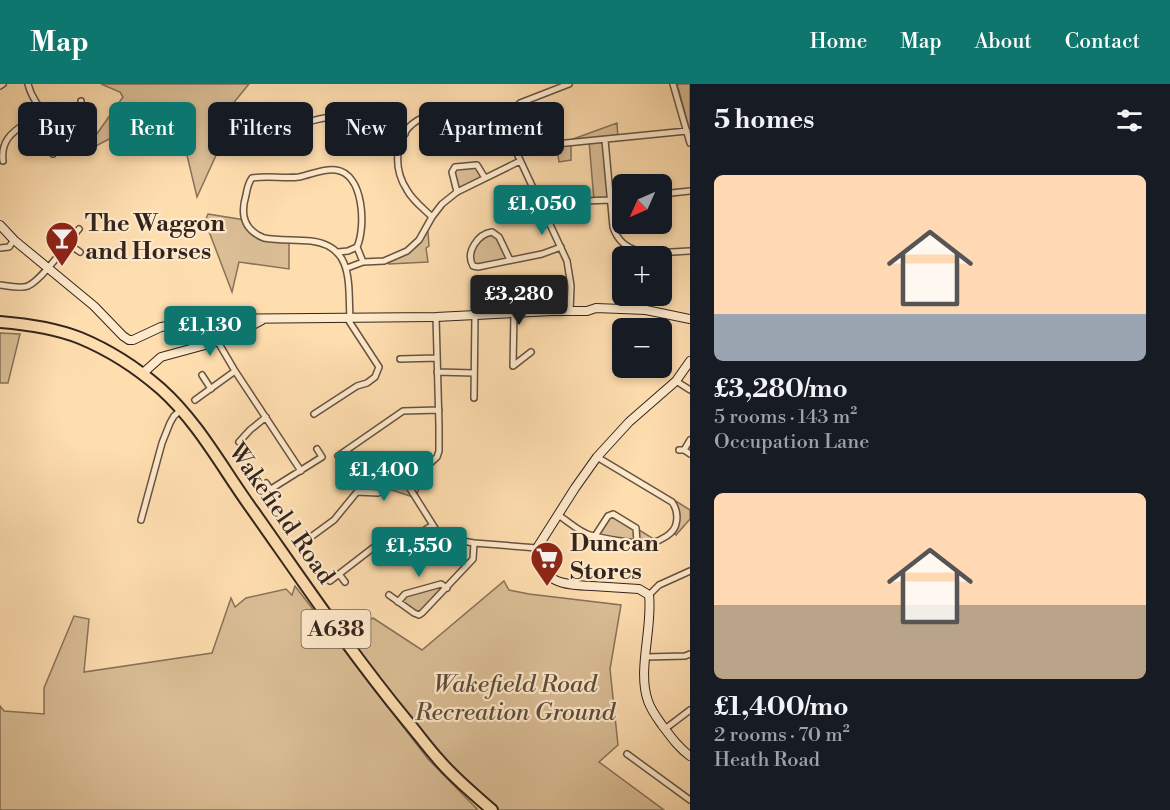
<!DOCTYPE html>
<html lang="en">
<head>
<meta charset="utf-8">
<style>
	:root { --surface:#171b24; --page:#242831; --text:#f1f3f6; --muted:#9ea1a6; --accent:#0f766e }
	body { margin:0; font-family:"Libre Bodoni",serif; background:var(--page); color:var(--text); height:100vh; display:flex; flex-direction:column; font-size:22px; white-space:nowrap }
	* { box-sizing:border-box; margin:0 }
	p { font-size:20px; color:var(--muted) }
	.icon { flex:none; width:33px; height:33px; fill:none; stroke:currentColor; stroke-width:2; stroke-linecap:round; stroke-linejoin:round }
	.map { position:relative; flex:1; overflow:hidden }
	.side { display:flex; flex-direction:column; background:var(--surface); width:480px }
	.side>* { flex:none }
	.top-card { position:absolute; left:18px; top:18px; width:570px; height:54px; display:flex; gap:12px }
	.needle { width:39px; rotate:225deg }
	.fabs { position:absolute; left:612px; top:90px; display:grid; gap:12px }
	.fabs a { display:grid; place-items:center; width:60px; height:60px; border-radius:9px; background:var(--surface); box-shadow:0 3px 9px #0003; font-size:30px }
	.price { position:absolute; translate:-50% -51px; padding:0 14px; border-radius:6px; background:var(--accent); color:#fff; font-size:20px; line-height:39px; filter:drop-shadow(0 2px 3px #0008) }
	.price::after { content:''; position:absolute; left:50%; top:36px; width:18px; height:14px; margin-left:-9px; background:inherit; clip-path:polygon(0 0,100% 0,50% 100%) }
	.price.active { background:#222; color:#fff }
	ul { padding:0; list-style:none }
	li { display:grid; align-content:center; gap:12px; height:318px; padding:0 24px }
	li span { display:grid; place-items:center; height:186px; border-radius:9px; color:#555 }
	li>.icon { margin-inline-start:auto }
	span .icon { width:108px; height:108px; fill:#fffc; stroke-width:1 }
	li b { font-size:26px }
	h2 { display:flex; justify-content:space-between; align-items:center; height:72px; padding:0 24px; font-size:26px }
	.chip { padding:0 21px; border-radius:9px; background:var(--surface); box-shadow:0 3px 9px #0003; font-size:21px; line-height:54px }
	.chip.active { background:var(--accent); color:#fff }
	header { display:flex; align-items:center; gap:36px; box-sizing:border-box; height:84px; padding:0 30px; background:var(--accent); color:#fff }
	header strong { font-size:28px }
	nav { display:flex; gap:33px; margin-inline-start:auto; font-size:21px }
	main { display:flex; flex:1; min-height:0 }
	.map>svg:first-child { display:block }
</style>
</head>
<body>
<header>
<strong>Map</strong>
<nav><a>Home</a><a>Map</a><a>About</a><a>Contact</a></nav>
</header>
<main>
<div class="map">
<svg width="690" height="726" viewBox="0 0 690 726">
	<rect width="100%" height="100%" fill="#feddaf"/>
	<filter id="stains"><feTurbulence type="fractalNoise" baseFrequency=".00333" numOctaves="4"/><feColorMatrix values="0 0 0 0 .2 0 0 0 0 .09 0 0 0 0 .02 0 0 0 .5 -.17"/></filter>
	<radialGradient id="worn" r=".72"><stop offset=".6" stop-color="#630" stop-opacity="0"/><stop offset="1" stop-color="#630" stop-opacity=".3"/></radialGradient>
	<!-- green -->
	<path fill="#dbbe96" stroke="#87725a" stroke-width="1.5" d="M101 0H249L226 28 234 32 197 113 178 34 111 54 94 63 89 61 123 13 120 8Z
		M677 0H690V48Z
		M617 39 618 55 605 56 610 116 594 117 589 57 571 59V76L559 78 556 60 562 59Z
		M477 81 485 94 457 108 452 88 455 83Z
		M208 130 245 136 257 151 289 156V185L239 178 232 208 205 137Z
		M425 147 428 148 429 162 426 164 428 178 389 180 384 177 401 171Z
		M494 148 510 176 478 183 470 174 476 158Z
		M0 249 20 250 8 299H0Z
		M425 384 416 414 386 404Z
		M674 416 690 426V435L676 451 673 447 677 434 672 418Z
		M613 430 657 457 649 459 596 452Z
		M504 497 509 506 529 510 621 521 610 585 618 661 599 678 664 726H492L440 678 343 555 373 534 422 566Z
		M441 500 447 504 419 531 398 518 405 510Z
		M295 502 428 675 478 726H0V622L4 627 44 630V604L74 532 89 535 84 588 212 569 231 514 235 523 246 514 286 505 292 511Z"/>
	<g fill="none" stroke-linecap="round" stroke-linejoin="round">
		<defs>
			<path id="street" d="M28 0C33 21 51 34 61 52 59 59 54 63 53 70
				M569 0 520 19 514 25 509 33 506 41 507 48 567 177 571 202 570 227
				M673 0 690 59
				M0 2 3 0
				M81 17 82 24 91 23
				M279 42C289 45 297 41 307 38 341 29 376 24 405 50
				M61 52C83 47 79 44 82 24
				M605 56 613 143C624 177 662 168 690 167
				M556 60 687 47
				M3 77C0 54 16 46 30 36 34 33 37 29 41 25
				M457 108 452 88 455 83 477 81 485 94
				M662 110 690 107
				M545 132 584 117 610 116
				M432 133C423 124 413 117 407 106 392 83 394 47 422 34 433 29 447 30 459 30 470 29 484 27 496 28 500 29 505 31 509 33
				M67 159 80 168
				M0 164 9 163 14 156
				M338 168 348 167 357 163
				M510 176 499 153 492 148C478 150 465 168 473 182L478 183 542 170 561 163
				M347 184 363 178 384 177 407 167 419 156 432 133 442 120 457 108 520 77
				M0 201C8 202 21 205 28 202 43 195 68 158 79 145
				M514 229 513 282 531 268
				M350 234C348 200 354 162 311 157 295 155 280 157 264 154 244 146 240 131 246 111 247 105 248 99 252 94 268 91 283 95 299 93 310 91 324 84 336 86 364 90 366 143 357 163L363 178
				M218 258 235 287 301 387
				M400 275 437 274
				M437 288 474 289
				M202 291 211 305
				M676 297 690 306
				M474 314 475 231
				M195 316 235 287
				M314 330 357 302 367 299 375 293 379 283 347 234
				M239 358 250 346 266 333
				M679 366H684L690 370
				M684 366 690 356
				M338 372 403 327 439 326
				M404 395 438 449 445 454 474 459 537 464
				M266 399 274 411
				M271 405 322 373 317 365
				M558 431C568 437 579 448 590 451 602 454 639 461 651 459 660 457 674 450 676 440 678 432 677 425 672 418L597 373
				M141 436 162 359 170 339 174 332 181 326
				M595 452 608 432 613 430 636 444 637 458
				M304 458 334 436 357 408 378 409 425 384 437 373 439 367V342L436 233
				M378 460C380 461 386 464 387 464 400 465 422 447 433 441
				M339 490 345 498
				M330 497 378 460 383 449
				M389 511 414 529 419 531 422 529 473 475 474 459
				M649 511 659 501 690 487
				M398 518 405 510 441 500 447 504
				M646 573 685 572 690 570
				M665 645 690 626
				M627 670 690 716"/>
			<path id="secondary" d="M0 141 14 156 94 222 123 252 129 256H133L161 243 212 235 436 233 552 227H587L596 224 646 226 690 235
				M690 277 676 297 629 338 597 373 575 404 537 464C540 499 563 501 592 502 608 503 623 504 639 505L649 511C653 543 637 587 648 617 651 626 657 634 662 641 671 653 678 663 690 672
				M142 290 161 273 227 255 262 236"/>
			<path id="highway" d="M0 238C25 240 57 245 80 254 109 266 137 284 161 305 199 339 224 387 254 428 304 499 352 570 407 637 418 650 428 664 439 676 454 694 474 710 492 726"/>
		</defs>
		<!-- street casing -->
		<use href="#street" stroke="#665342" stroke-width="8"/>
		<!-- secondary casing -->
		<use href="#secondary" stroke="#33251d" stroke-width="10"/>
		<!-- highway casing -->
		<use href="#highway" stroke="#33251d" stroke-width="14"/>
		<!-- street -->
		<use href="#street" stroke="#fee9cb" stroke-width="5"/>
		<!-- secondary -->
		<use href="#secondary" stroke="#fee9cb" stroke-width="8"/>
		<!-- highway -->
		<use href="#highway" stroke="#feddaf" stroke-width="10"/>
	</g>
	<!-- icons -->
	<defs>
		<symbol id="bar-pin" viewBox="-11 -11 22 30"><path d="M0 17L-7.5 6A9.5 9.5 0 1 1 7.5 6Z" fill="#8f2418" stroke="#fee9cb"/><path d="M-6-5H6L.8 .8V4.5H3.5V6h-7V4.5H-.8V.8Z" fill="#fff"/></symbol>
		<symbol id="supermarket-pin" viewBox="-11 -11 22 30"><path d="M0 17L-7.5 6A9.5 9.5 0 1 1 7.5 6Z" fill="#8f2418" stroke="#fee9cb"/><path d="M-6-5.5h2.5l.6 2H6L4.5 2H-2.5L-4.4-4H-6ZM-1.5 3.2a1.3 1.3 0 1 0 .1 0ZM3 3.2a1.3 1.3 0 1 0 .1 0Z" fill="#fff"/></symbol>
	</defs>
	<g fill-rule="evenodd">
		<use href="#bar-pin" x="43" y="135" width="38" height="52"/>
		<use href="#supermarket-pin" x="528" y="455" width="38" height="52"/>
	</g>
	<g text-anchor="middle" dominant-baseline="central" stroke-width="4.5" stroke-linejoin="round" paint-order="stroke">
		<!-- shield labels -->
		<rect fill="#fee9cb" stroke="#706051" stroke-width="1.5" x="301.5" y="526" width="69" height="38" rx="4.5"/>
		<g font-size="22" font-weight="bold" fill="#33251d">
			<text x="336" y="545">A638</text>
		</g>
		<!-- poi labels -->
		<g font-size="24" font-weight="bold" fill="#33251d" stroke="#fee9cb" text-anchor="start">
			<text x="85" y="140">The Waggon<tspan x="85" dy="28">and Horses</tspan></text>
			<text x="570" y="460">Duncan<tspan x="570" dy="28">Stores</tspan></text>
		</g>
		<!-- street labels -->
		<g font-size="24" fill="#33251d" stroke="#fee9cb">
			<text transform="translate(281 430) rotate(55)">Wakefield Road</text>
		</g>
		<!-- park labels -->
		<g font-size="24" font-style="italic" fill="#5d4b3b" stroke="#fee9cb">
			<text x="515" y="601">Wakefield Road<tspan x="515" dy="28">Recreation Ground</tspan></text>
		</g>
	</g>
	<rect width="100%" height="100%" filter="url(#stains)"/>
	<rect width="100%" height="100%" fill="url(#worn)"/>
</svg>
<div class="fabs">
<a><svg class="needle" viewBox="-14 -14 28 28"><path d="M0-13l5 13h-10z" fill="#e53935"/><path d="M0 13l5-13h-10z" fill="#9ea1a6"/></svg></a>
<a>+</a>
<a>−</a>
</div>
<b class="price" style="left:542px;top:152px">£1,050</b>
<b class="price active" style="left:519px;top:242px">£3,280</b>
<b class="price" style="left:210px;top:273px">£1,130</b>
<b class="price" style="left:384px;top:418px">£1,400</b>
<b class="price" style="left:419px;top:494px">£1,550</b>
<div class="top-card">
<a class="chip">Buy</a>
<a class="chip active">Rent</a>
<a class="chip">Filters</a>
<a class="chip">New</a>
<a class="chip">Apartment</a>
</div>
</div>
<section class="side">
<h2>5 homes<svg class="icon" aria-label="filters" viewBox="0 0 24 24"><path d="M4 7h16M4 17h16"/><circle cx="9" cy="7" r="2"/><circle cx="15" cy="17" r="2"/></svg></h2>
<ul>
<li><span style="background:linear-gradient(#ffd9b3 75%,#9aa5b1 0)"><svg class="icon" aria-label="home" viewBox="0 0 24 24"><path d="M3 11l9-7 9 7M6 9v11h12V9"/></svg></span><div><b>£3,280/mo</b><p>5 rooms · 143 m²</p><p>Occupation Lane</p></div></li>
<li><span style="background:linear-gradient(#ffd9b3 60%,#b9a48a 0)"><svg class="icon" aria-label="home" viewBox="0 0 24 24"><path d="M3 11l9-7 9 7M6 9v11h12V9"/></svg></span><div><b>£1,400/mo</b><p>2 rooms · 70 m²</p><p>Heath Road</p></div></li>
</ul>
</section>
</main>
</body>
</html>
